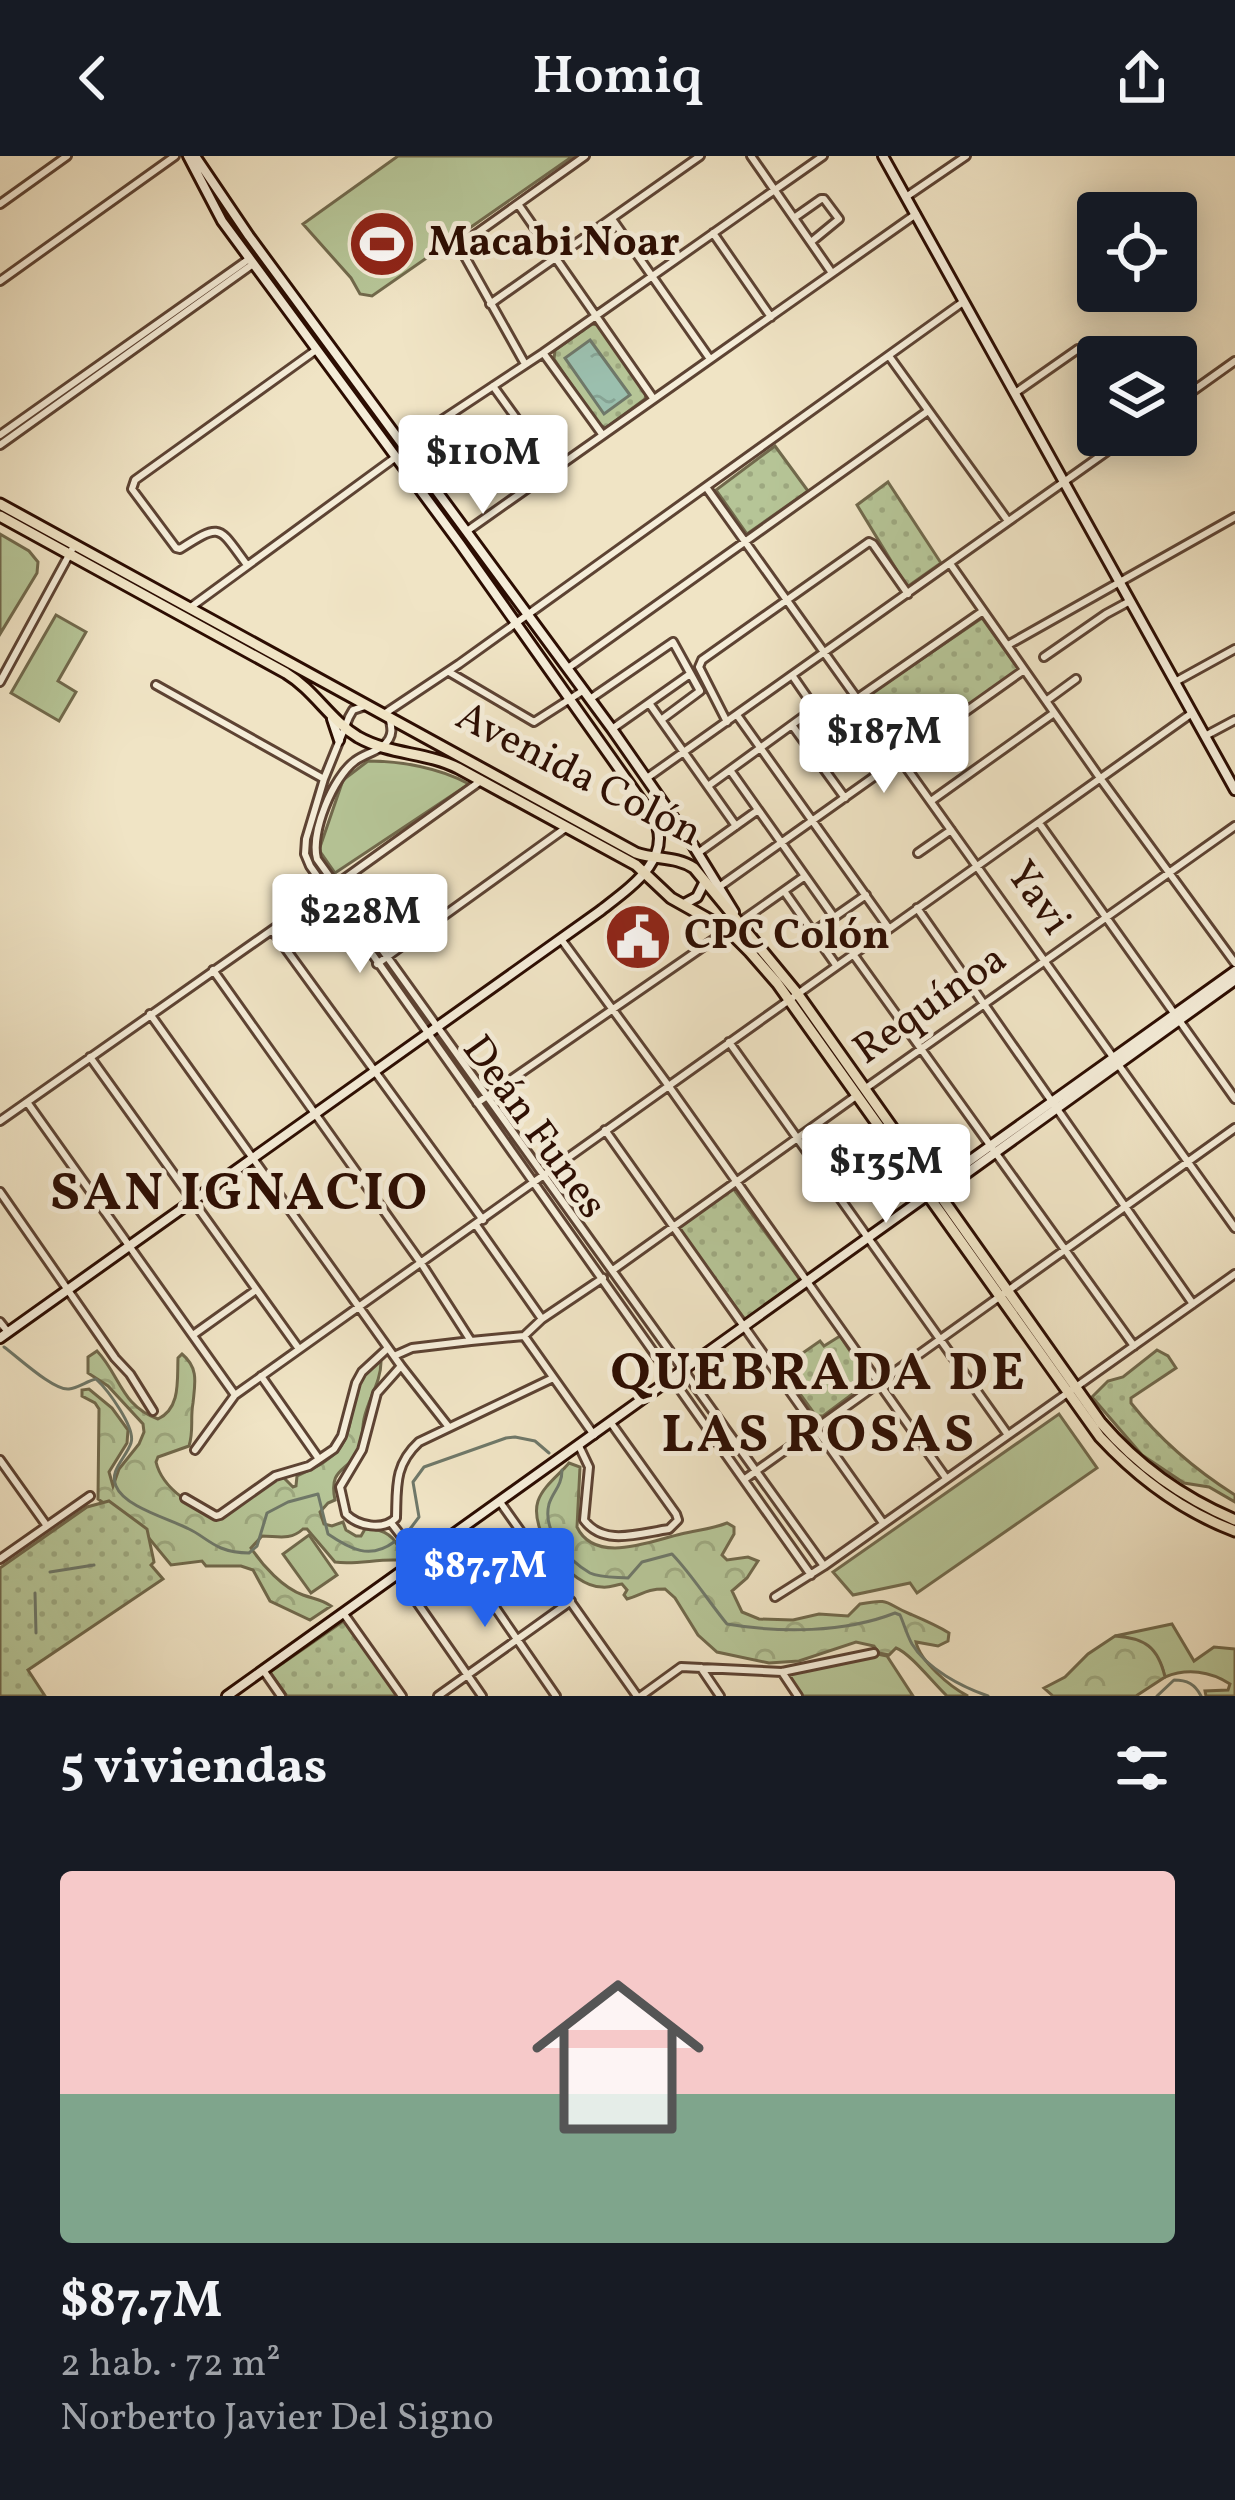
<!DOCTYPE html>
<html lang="es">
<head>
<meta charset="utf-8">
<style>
	:root { --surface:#171b24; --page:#242831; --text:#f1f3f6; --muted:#9ea1a6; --accent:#2563eb }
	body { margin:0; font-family:Vollkorn,serif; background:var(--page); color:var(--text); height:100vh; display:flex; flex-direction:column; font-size:45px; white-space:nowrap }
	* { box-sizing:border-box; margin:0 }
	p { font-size:39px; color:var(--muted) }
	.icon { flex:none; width:66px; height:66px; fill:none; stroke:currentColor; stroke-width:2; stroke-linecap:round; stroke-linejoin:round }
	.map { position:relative; height:1540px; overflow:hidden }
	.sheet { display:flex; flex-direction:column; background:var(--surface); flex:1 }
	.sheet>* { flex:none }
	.controls { position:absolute; left:1077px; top:36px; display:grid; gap:24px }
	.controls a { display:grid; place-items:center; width:120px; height:120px; border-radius:12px; background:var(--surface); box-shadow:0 6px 30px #0003; font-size:60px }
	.price { position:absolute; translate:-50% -102px; padding:0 27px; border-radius:12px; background:#fff; color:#222; font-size:39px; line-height:78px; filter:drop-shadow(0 3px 6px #0008) }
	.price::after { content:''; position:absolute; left:50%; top:72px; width:36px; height:27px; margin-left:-18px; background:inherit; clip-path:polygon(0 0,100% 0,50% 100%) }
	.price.on { background:var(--accent); color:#fff }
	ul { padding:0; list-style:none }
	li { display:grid; align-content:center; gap:24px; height:636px; padding:0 60px }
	li span { display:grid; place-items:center; height:372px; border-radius:12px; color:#555 }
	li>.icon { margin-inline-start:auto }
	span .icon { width:216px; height:216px; fill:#fffc; stroke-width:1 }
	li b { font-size:51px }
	h2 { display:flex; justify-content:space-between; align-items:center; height:144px; padding:0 60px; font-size:51px }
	header { display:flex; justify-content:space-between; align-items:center; height:156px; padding:0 60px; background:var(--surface); font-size:54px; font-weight:600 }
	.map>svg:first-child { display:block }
</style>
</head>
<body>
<header><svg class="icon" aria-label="back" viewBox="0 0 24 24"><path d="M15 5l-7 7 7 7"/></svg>Homiq<svg class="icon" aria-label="share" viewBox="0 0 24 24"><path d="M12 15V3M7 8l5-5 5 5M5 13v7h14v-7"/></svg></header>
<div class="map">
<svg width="1235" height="1540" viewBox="0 0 1235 1540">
	<defs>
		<pattern id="forest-crowns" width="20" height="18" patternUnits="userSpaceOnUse" patternTransform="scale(3)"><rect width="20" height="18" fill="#b6c597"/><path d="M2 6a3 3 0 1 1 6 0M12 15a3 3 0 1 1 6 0" fill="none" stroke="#9da880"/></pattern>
		<pattern id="park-dots" width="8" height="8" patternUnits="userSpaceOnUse" patternTransform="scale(3)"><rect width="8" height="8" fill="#b6c597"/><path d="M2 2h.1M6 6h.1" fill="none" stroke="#9da880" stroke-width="1.8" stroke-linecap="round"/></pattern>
		<pattern id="water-ripples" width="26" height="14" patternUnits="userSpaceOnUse" patternTransform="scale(3)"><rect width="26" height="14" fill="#9bbfae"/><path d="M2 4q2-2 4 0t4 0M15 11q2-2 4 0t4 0" fill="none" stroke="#86a394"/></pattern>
	</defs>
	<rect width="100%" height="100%" fill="#f0e4c5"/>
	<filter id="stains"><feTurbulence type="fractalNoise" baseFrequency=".00167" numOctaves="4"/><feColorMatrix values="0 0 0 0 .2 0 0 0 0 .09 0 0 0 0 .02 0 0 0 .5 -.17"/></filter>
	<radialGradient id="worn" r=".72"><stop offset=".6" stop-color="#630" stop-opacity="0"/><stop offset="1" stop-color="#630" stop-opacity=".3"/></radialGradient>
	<!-- grass -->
	<path fill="#b6c597" stroke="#71694c" stroke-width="3" d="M398 0H573L372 140 360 138 351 122 303 68Z
		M0 378 29 395 38 406 37 417 0 478Z
		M56 459 86 476 58 525 76 536 59 565 11 537Z
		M368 605C401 605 440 612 469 628L335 717 319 694 343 624Z
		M1059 1258 1097 1312 917 1437 910 1427 853 1439 833 1416Z
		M309 1379 337 1419 311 1437 283 1398Z
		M1172 1468 1194 1505 1214 1491 1235 1493V1540H1206L1205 1535 1228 1534 1230 1528C1210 1515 1187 1512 1165 1521 1159 1494 1142 1482 1115 1480Z
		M877 1498 887 1500 913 1540H802L788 1519 792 1516Z"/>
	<!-- forest -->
	<path fill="url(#forest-crowns)" stroke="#71694c" stroke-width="3" d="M97 1195C120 1219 121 1250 158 1263 181 1252 177 1224 178 1202L182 1198C199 1212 195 1227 193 1247 190 1263 194 1274 189 1290L158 1301 156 1306C163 1335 194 1350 219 1362L277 1322H284L293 1331 296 1330 297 1320C313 1312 327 1307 339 1293 359 1267 344 1229 379 1204L381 1206C381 1226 368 1243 364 1263 362 1273 363 1284 359 1293 349 1317 328 1310 335 1344L328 1347 320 1356 324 1368 332 1370 343 1366 346 1374 356 1380H361L365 1373C383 1372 395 1379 401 1397L397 1404C376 1403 355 1409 335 1406L307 1373H303C290 1385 277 1380 262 1380L251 1392C263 1410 283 1432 303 1439 314 1443 321 1443 331 1450L310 1464 270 1445 253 1414 241 1410H206L202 1405 171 1409 144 1376 98 1343 99 1253 95 1247 82 1240V1234L89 1233 112 1252 128 1274 127 1287 109 1316 113 1330 119 1313 139 1288 144 1276 143 1268 108 1230 88 1217V1201Z
		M569 1307 580 1311 577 1371C595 1409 651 1385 681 1378 697 1374 712 1373 727 1367L734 1371V1378L722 1399 727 1404 748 1401 758 1405 747 1422 732 1435 742 1456 759 1463 793 1464 819 1458 848 1460 860 1448C892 1442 884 1447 910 1458 924 1464 936 1469 949 1477L948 1485 938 1490 916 1486C920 1505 950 1531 968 1540H947C934 1528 910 1497 896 1492L889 1499 879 1497 874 1490 856 1486 799 1505 769 1507 717 1496 698 1479 675 1442 665 1433C645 1433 644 1438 627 1443L624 1439 627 1434 622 1428C615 1429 609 1432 602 1431 571 1431 528 1376 538 1345 543 1330 560 1318 569 1307Z
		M1115 1480C1145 1482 1158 1491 1165 1521L1136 1540H1053L1044 1532 1065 1521 1088 1498Z"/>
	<!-- park -->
	<path fill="url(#park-dots)" stroke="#71694c" stroke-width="3" d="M592 168 598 169 646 238 645 243 606 272 598 268 554 203 555 194Z
		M775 290 808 335 747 378 716 334Z
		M888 326 941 407 907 431 857 349Z
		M982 462 1019 514 901 597 863 543Z
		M733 1032 801 1125 746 1165 678 1072Z
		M840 1180 870 1225 823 1260H816L781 1212 820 1185 824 1190Z
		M1157 1194 1168 1200 1176 1212 1131 1242V1247C1161 1285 1194 1313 1235 1339V1346L1209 1331 1184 1327 1142 1299 1092 1241 1108 1225 1123 1221Z
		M109 1345 147 1373 154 1406 151 1409 163 1423 28 1514 45 1540H0V1412L87 1351Z
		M345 1464 399 1540H287L270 1516Z"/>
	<!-- water -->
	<path fill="url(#water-ripples)" stroke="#6f7869" stroke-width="3" d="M590 184 630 239 604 258 565 202Z"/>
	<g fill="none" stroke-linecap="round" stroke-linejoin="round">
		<!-- stream -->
		<path stroke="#6f7869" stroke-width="3" d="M4 1191C19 1202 54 1235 69 1233 78 1232 87 1225 96 1223 108 1234 136 1272 131 1287 126 1302 109 1314 116 1330 124 1351 170 1363 189 1373 200 1378 209 1387 221 1392 231 1396 239 1397 249 1397L257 1390 267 1357 288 1346 318 1338 328 1378C350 1393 370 1404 394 1386
			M562 1314C562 1330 553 1335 549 1348 542 1376 568 1404 590 1417 600 1422 616 1421 628 1422L642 1406 672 1398C693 1420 708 1445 727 1468 780 1477 844 1477 895 1457L900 1459C904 1468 907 1479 912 1488 927 1513 962 1531 988 1540
			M410 1373 419 1361 413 1326 424 1311 506 1282 515 1281 535 1285 549 1297
			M50 1416 94 1409
			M35 1437 36 1477
			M1157 1540 1174 1524C1187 1524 1195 1528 1201 1540"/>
		<defs>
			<path id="street" d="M751 0 832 117
				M906 41 966 0
				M0 48 67 0
				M518 48 653 242
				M794 62 821 43H824L839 63 811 86
				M612 63 710 203
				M713 77 771 161
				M0 125 175 0
				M490 148 700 0
				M544 198 602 278
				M889 200 1008 365
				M525 208 459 90 585 0
				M493 230 553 313
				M1015 237 1078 193
				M1176 247 1235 205
				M0 279 249 103
				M0 289 253 108
				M404 289 543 197 823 0
				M706 331 1235 1072
				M467 375 916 58
				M247 409C218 370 222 366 180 393L176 392 132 333 135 324 316 194
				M951 409 1100 622 1235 807
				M191 451 396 301
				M1008 489 1235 361
				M1044 501 1106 458 1130 445
				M568 512 928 255
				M449 516 534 566 584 534
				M794 522 843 593
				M0 526 75 388
				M1175 526 1235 493
				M156 529 324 623
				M858 542 983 455
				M590 543 673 486 700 535 661 564
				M1046 545 1076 523
				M649 547 736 670
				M365 550 353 554 349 561 324 623 306 683 305 698 310 710 811 1419
				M384 558 459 508 963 146
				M737 559 888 771
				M390 564C391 571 393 576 389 583 382 595 365 597 355 605 333 621 310 677 317 703L824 1410
				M727 566 699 511 702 504 869 386 873 388 908 438
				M792 569 845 642
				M612 573 690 518
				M1205 580 1235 564
				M821 608 877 569
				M730 614 834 761
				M647 622 1130 279
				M708 630 815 552
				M931 645 1054 557
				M1039 667 1235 943
				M698 697 758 654
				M918 697 951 674
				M337 728 482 624
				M719 731 1024 514
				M784 735 836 809
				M917 752 1193 1148
				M740 766 805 720
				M272 774 483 1064
				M813 776 866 739
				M561 783 668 929 946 1322
				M853 798 1134 1190
				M377 808 567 671
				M213 814 421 1107 471 1185 524 1180 594 1279
				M150 858 401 1210 448 1270
				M729 886 1008 1279
				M90 901 299 1193
				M866 932 1235 670
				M27 946 235 1239
				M477 947 726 775
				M0 965 326 736
				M605 974 883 1367
				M0 1036 115 1202 130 1218 153 1255
				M476 1069 542 1163
				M613 1114 856 940
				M0 1166 8 1176
				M193 1179 256 1134
				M524 1180 542 1163 603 1122
				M394 1200 412 1192 471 1185
				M401 1210 377 1237 362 1294 340 1331 346 1358C358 1370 383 1375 396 1362 397 1331 394 1309 419 1286L553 1222
				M261 1220 319 1303
				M579 1290 589 1311 584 1364C604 1391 640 1377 669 1373L678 1364 676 1358 611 1267
				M195 1294 235 1239 1192 557
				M0 1304 47 1370
				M745 1323 1235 972
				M185 1342 216 1360 220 1359 275 1320 309 1310 334 1293 342 1280 356 1227 362 1216 388 1192
				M500 1346 637 1540
				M392 1368 419 1403
				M448 1383 556 1540
				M0 1403 90 1340
				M398 1419 482 1540
				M775 1441 824 1410 1235 1118
				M344 1458 402 1540
				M701 1512 720 1540
				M263 1514 281 1540
				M782 1516 798 1540
				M438 1540 571 1445
				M641 1540 681 1511 782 1516 874 1497"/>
			<path id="secondary" d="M195 0 249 80 612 573 694 691 734 756
				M883 0 1235 634
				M332 563 339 584
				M684 748 697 741 705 725
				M943 1028 949 1030 1235 824
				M0 1182 600 755C628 733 676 702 653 661L460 388 222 65 188 0
				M227 1540 943 1028 944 1023 1235 815"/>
			<path id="primary" d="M0 348 636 697C656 704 676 700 694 712L797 837 1101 1267C1138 1310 1183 1342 1235 1364
				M0 360 286 517C314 534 330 564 358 581 390 599 426 596 458 612L636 709 671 742 728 774 750 796 777 827 1100 1281C1138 1322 1182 1355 1235 1375"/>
		</defs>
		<!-- street casing -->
		<use href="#street" stroke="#5d4333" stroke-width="12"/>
		<!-- secondary casing -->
		<use href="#secondary" stroke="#2c0d02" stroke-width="14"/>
		<!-- primary casing -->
		<use href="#primary" stroke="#2c0d02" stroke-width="15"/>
		<!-- street -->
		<use href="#street" stroke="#f5edd9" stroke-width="6"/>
		<!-- secondary -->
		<use href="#secondary" stroke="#f5edd9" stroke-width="8"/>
		<!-- primary -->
		<use href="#primary" stroke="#f0e4c5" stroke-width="9"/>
	</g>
	<!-- icons -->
	<defs>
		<symbol id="stadium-disc" viewBox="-11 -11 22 22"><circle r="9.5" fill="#8f2418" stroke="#f5edd9"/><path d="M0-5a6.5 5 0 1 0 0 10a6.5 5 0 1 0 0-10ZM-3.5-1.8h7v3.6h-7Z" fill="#fff"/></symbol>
		<symbol id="civic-disc" viewBox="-11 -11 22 22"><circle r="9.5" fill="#8f2418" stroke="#f5edd9"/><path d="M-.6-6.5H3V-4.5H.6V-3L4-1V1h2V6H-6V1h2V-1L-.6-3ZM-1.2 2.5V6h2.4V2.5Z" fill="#fff"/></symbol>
	</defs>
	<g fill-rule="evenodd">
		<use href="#stadium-disc" x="344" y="50" width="76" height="76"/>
		<use href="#civic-disc" x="600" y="743" width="76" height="76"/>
	</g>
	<g text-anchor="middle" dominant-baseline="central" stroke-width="10" stroke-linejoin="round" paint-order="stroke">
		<!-- poi labels -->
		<g font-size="42" font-weight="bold" fill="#2c0d02" stroke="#f5edd9" text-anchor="start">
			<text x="428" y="88">Macabi Noar</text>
			<text x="684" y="781">CPC Colón</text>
		</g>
		<!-- street labels -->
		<g font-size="42" fill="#2c0d02" stroke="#f5edd9">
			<text transform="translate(578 620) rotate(27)">Avenida Colón</text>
			<text transform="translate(1037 743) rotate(55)">Yavi</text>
			<text transform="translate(931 850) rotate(-35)">Requínoa</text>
			<text transform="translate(533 972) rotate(54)">Deán Funes</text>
		</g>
		<!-- district labels -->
		<g font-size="54" font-weight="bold" letter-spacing="3" fill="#2c0d02" stroke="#f5edd9">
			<text x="240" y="1039">SAN IGNACIO</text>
			<text x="819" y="1219">QUEBRADA DE<tspan x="819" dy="62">LAS ROSAS</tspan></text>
		</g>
	</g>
	<rect width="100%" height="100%" filter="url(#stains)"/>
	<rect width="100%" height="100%" fill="url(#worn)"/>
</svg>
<div class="controls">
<a><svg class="icon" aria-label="locate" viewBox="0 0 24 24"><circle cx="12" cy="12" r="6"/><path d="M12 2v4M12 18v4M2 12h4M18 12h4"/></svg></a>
<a><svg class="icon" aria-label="layers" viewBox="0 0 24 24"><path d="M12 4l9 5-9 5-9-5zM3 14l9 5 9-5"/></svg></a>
</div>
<b class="price" style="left:483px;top:361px">$110M</b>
<b class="price" style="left:884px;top:640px">$187M</b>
<b class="price" style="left:360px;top:820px">$228M</b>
<b class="price" style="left:886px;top:1070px">$135M</b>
<b class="price on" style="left:485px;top:1474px">$87.7M</b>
</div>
<section class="sheet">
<h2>5 viviendas<svg class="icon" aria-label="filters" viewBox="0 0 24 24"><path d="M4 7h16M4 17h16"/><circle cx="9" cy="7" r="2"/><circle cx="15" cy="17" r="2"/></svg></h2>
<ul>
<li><span style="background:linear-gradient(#f6c9c9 60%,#7fa58c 0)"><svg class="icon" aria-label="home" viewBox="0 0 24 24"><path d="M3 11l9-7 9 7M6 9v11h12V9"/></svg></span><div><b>$87.7M</b><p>2 hab. · 72 m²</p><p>Norberto Javier Del Signo</p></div></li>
</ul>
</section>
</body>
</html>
